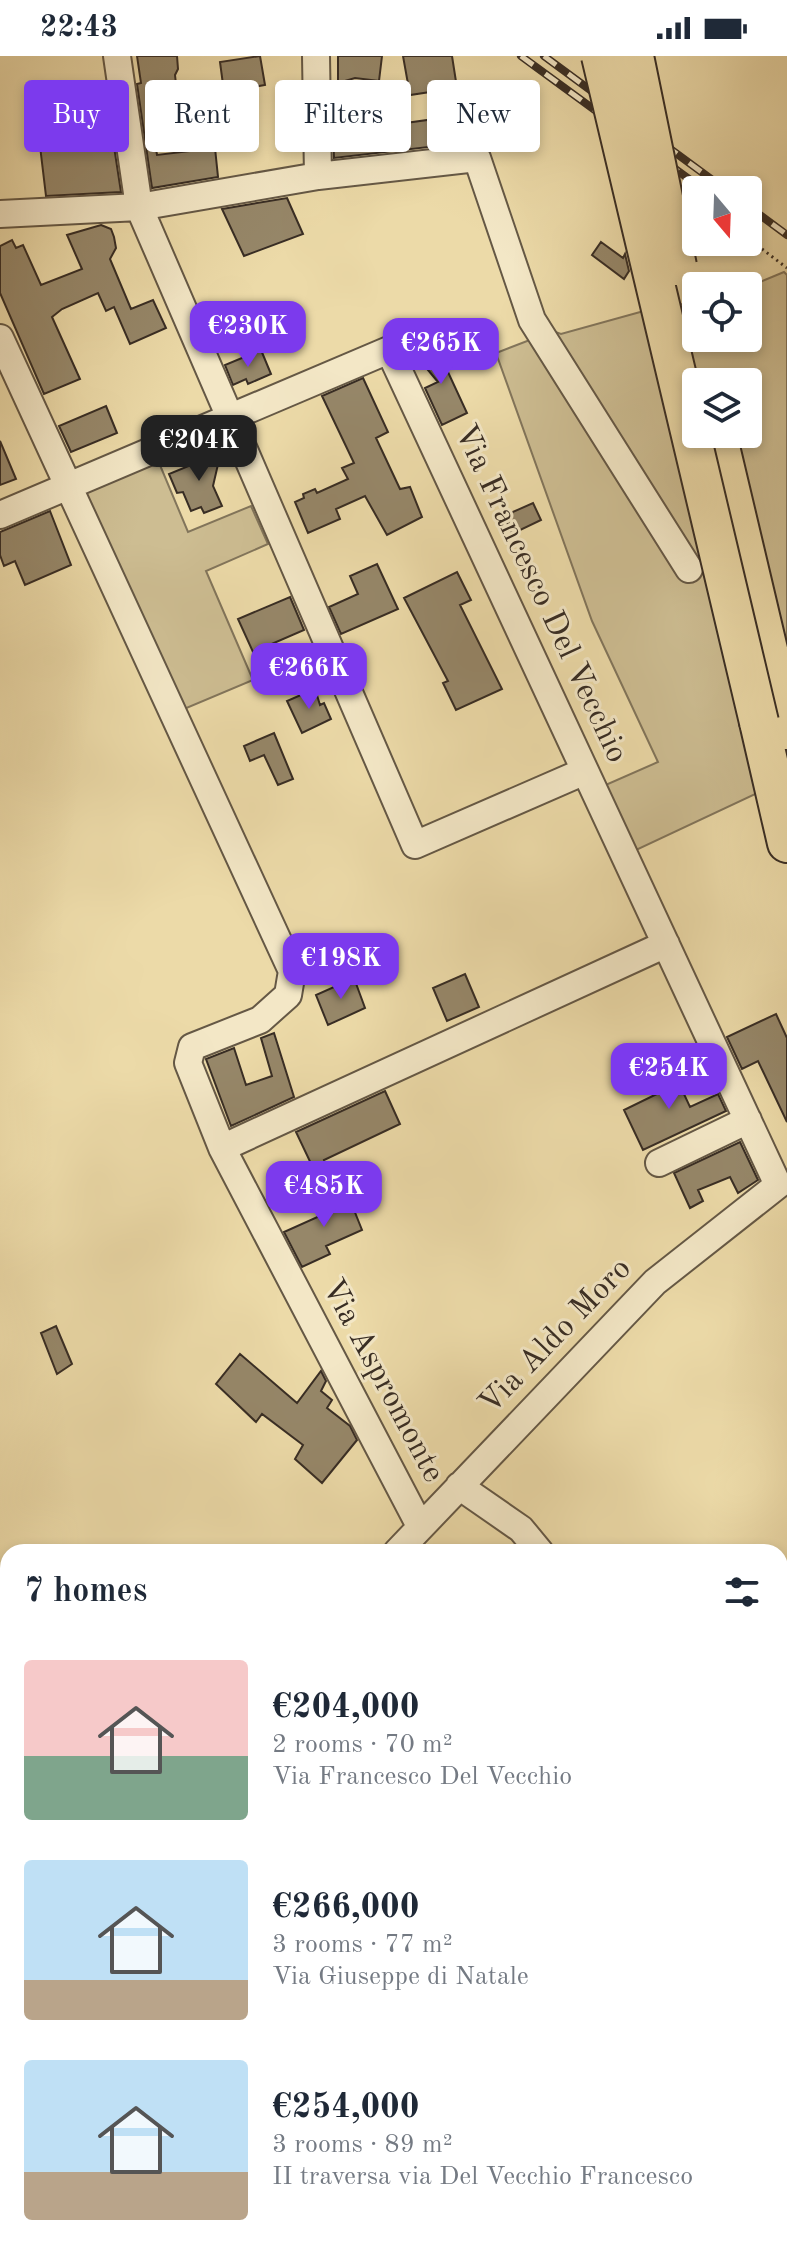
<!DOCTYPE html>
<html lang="en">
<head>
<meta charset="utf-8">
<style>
	:root { --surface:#fff; --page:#f6f6f7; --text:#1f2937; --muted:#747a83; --accent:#7c3aed }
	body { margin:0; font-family:"Old Standard TT",serif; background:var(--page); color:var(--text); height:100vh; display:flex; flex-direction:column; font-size:30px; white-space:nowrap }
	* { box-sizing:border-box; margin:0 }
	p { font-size:26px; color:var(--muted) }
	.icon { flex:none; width:44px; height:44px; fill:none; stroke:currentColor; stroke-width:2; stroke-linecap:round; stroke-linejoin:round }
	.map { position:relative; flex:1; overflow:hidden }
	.panel { position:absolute; left:0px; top:1488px; width:788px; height:714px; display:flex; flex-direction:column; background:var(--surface); border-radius:24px 24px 0 0; box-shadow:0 4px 12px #0003 }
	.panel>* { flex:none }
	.top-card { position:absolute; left:24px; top:24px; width:740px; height:72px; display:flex; gap:16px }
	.needle { width:52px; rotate:161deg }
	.fabs { position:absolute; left:682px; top:120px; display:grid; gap:16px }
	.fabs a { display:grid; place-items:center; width:80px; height:80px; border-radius:8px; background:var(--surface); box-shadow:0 4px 12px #0003; font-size:40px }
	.price { position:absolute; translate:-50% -68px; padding:0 18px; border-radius:16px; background:var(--accent); color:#fff; font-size:26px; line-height:52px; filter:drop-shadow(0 2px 4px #0008) }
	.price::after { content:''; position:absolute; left:50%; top:48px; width:24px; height:18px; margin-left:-12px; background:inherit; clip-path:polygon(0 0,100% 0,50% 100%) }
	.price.current { background:#222; color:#fff }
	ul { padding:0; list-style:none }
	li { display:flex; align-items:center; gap:24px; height:200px; padding:0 24px }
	li span { display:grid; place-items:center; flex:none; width:224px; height:160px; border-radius:8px; color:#555 }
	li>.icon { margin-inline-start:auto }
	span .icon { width:96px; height:96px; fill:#fffc; stroke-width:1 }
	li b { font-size:34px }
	h2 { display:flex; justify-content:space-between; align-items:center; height:96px; padding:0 24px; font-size:34px }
	.chip { padding:0 28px; border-radius:8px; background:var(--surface); box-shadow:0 4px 12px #0003; font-size:28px; line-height:72px }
	.chip.current { background:var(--accent); color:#fff }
	.status { display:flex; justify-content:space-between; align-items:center; height:56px; padding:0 40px; background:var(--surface); direction:ltr }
	.status svg { height:22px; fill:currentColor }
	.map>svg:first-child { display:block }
</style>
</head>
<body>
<div class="status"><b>22:43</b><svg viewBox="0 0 49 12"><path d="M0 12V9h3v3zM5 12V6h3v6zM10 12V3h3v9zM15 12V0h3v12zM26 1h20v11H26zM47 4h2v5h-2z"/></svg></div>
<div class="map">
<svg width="787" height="2201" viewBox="0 0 787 2201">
	<rect width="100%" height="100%" fill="#ecdaa8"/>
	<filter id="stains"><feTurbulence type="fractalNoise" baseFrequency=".0025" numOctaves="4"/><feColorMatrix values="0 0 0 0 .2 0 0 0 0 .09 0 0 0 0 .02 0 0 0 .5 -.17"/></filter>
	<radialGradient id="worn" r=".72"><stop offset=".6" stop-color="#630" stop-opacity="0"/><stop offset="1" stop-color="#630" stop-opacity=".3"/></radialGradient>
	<!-- green -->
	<path fill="#cdbd92" stroke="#82755b" stroke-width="2" fill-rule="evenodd" d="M784 216 787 219V723L634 795 601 731 658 706 592 565 496 297 553 275 561 278 651 253 696 246V282H748V231ZM696 326H748V378H696Z
		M157 402 188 476 251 450 268 488 206 515 253 624 177 656 78 436Z
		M198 2194H413L419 2201H205Z"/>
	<!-- building -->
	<path fill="#968769" stroke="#382d24" stroke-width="2" d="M137 0H177L178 13 175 19 180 64 152 68 157 99 215 92 218 121 152 132 137 28 141 27Z
		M260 0 265 29 224 36 220 6Z
		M338 0H382L379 25 355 22 338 27Z
		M403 0H452L457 32 410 39Z
		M100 39 106 85 113 84 121 136 46 140 35 48Z
		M442 62 446 89 334 102 333 77Z
		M287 142 303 178 244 200 222 153Z
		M101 169 111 173 114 181 116 192 110 203 131 253 153 244 166 272 130 288 114 251 106 255 98 237 62 253 52 261 80 323 44 338 0 237V190L12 184 16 192 23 189 41 229 82 213 67 179Z
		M601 186 623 202 625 198 629 215 624 223 592 199Z
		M435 288 467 357 442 369 425 332 438 326 413 296Z
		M261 294 271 318 248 328 246 323 233 329 225 309Z
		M363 322 388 376 376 382 400 433 410 431 422 461 387 479 365 440 336 453 340 463 308 477 295 446 304 442 303 438 315 433 317 437 348 423 342 412 354 407 322 340Z
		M106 350 117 377 71 396 59 370Z
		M0 385 16 423 0 429Z
		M203 394 219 404 213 430 222 450 204 457 201 451 191 455 183 436 177 437 169 418 196 407Z
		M533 447 541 464 512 478 504 460Z
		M50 455 71 509 25 529 15 505 4 510 0 499V476Z
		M377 508 398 553 341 578 329 551 358 538 350 520Z
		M457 516 471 544 460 549 502 633 456 654 443 627 448 625 404 542Z
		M290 541 304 574 253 596 238 563Z
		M310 635 316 636 320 649 324 647 331 663 302 677 287 645Z
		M274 677 293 723 278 729 264 699 250 705 244 690Z
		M465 918 479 951 447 965 433 932Z
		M354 922 365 952 328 969 316 939Z
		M776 958 787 982V1066L758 1005 742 1013 727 981Z
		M274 977 294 1041 231 1070 206 1003 234 992 246 1029 272 1020 261 982Z
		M669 1006 690 1051 718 1038 726 1055 643 1094 624 1054 663 1035 653 1014Z
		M385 1035 400 1068 324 1104 335 1130 324 1135 296 1076Z
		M740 1086 758 1124 738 1137 730 1121 698 1134 703 1145 690 1152 674 1117Z
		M346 1134 362 1174 326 1190 330 1198 302 1211 284 1176 331 1155 324 1137Z
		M56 1270 72 1308 57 1318 41 1277Z
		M240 1298 297 1347 321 1315 326 1325 321 1335 332 1344 327 1352 350 1370 357 1384 322 1427 295 1403 303 1389 262 1358 256 1366 216 1328Z"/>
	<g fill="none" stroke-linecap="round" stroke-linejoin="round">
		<defs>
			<path id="minor" d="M117 0 139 151 415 789 585 715
				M316 0 318 120
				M0 158 139 151 318 120 477 102 532 264 689 513
				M0 282 292 915 288 939 260 964 192 991 188 1007 222 1092 420 1470
				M0 459 389 294 778 1129 655 1226 397 1496
				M222 1092 666 888
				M659 1107 748 1064
				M459 1430 521 1473 540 1496
				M0 1656 8 1652
				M780 1799 787 1807
				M0 1843 8 1839
				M780 1868 787 1863
				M0 2091 8 2081
				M182 2194 188 2201
				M584 2194 590 2201"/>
			<path id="highway" d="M717 378 787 674
				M759 666 787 787"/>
		</defs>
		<!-- minor casing -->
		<use href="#minor" stroke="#655845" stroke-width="30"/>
		<!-- highway casing -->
		<use href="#highway" stroke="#382d24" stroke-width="42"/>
		<!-- path -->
		<path stroke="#382d24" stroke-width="3" stroke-dasharray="2 4" stroke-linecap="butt" d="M762 193 787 212"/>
		<!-- minor -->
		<use href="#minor" stroke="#f3e7c6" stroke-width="26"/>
		<!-- highway -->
		<use href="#highway" stroke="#ecdaa8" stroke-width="38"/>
		<defs>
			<path id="rail" d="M521 0 704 134
				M544 0 726 134
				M748 150 787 179"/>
		</defs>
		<!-- rail casing -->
		<use href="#rail" stroke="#382d24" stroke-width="8"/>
		<!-- rail -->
		<use href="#rail" stroke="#f3e7c6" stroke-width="5" stroke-dasharray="15" stroke-linecap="butt"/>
		<defs>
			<path id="highway-bridge" d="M601 0 759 666
				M634 0 677 210"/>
		</defs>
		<!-- highway-bridge casing -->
		<use href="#highway-bridge" stroke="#382d24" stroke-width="42" stroke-linecap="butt"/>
		<!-- highway-bridge -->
		<use href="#highway-bridge" stroke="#ecdaa8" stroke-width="38"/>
	</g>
	<g text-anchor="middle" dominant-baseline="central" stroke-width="6" stroke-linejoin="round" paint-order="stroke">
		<!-- street labels -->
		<g font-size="32" fill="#382d24" stroke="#f3e7c6">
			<text transform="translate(540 538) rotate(65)">Via Francesco Del Vecchio</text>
			<text transform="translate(556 1281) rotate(-46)">Via Aldo Moro</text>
			<text transform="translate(382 1325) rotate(62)">Via Aspromonte</text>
		</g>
	</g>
	<rect width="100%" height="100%" filter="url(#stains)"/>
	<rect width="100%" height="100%" fill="url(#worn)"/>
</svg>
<div class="fabs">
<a><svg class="needle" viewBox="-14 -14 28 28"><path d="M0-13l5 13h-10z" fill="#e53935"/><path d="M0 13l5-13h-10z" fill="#747a83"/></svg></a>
<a><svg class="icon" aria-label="locate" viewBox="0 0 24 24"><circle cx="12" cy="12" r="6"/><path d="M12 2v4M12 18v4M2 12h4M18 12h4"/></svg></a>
<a><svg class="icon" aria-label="layers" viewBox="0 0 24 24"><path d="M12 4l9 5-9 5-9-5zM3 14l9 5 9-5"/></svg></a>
</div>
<b class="price" style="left:248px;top:313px">€230K</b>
<b class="price" style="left:441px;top:330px">€265K</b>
<b class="price current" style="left:199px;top:427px">€204K</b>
<b class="price" style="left:309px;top:655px">€266K</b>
<b class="price" style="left:341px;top:945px">€198K</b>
<b class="price" style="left:669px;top:1055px">€254K</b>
<b class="price" style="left:324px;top:1173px">€485K</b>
<div class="top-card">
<a class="chip current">Buy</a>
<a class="chip">Rent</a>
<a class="chip">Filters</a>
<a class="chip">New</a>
</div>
<section class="panel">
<h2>7 homes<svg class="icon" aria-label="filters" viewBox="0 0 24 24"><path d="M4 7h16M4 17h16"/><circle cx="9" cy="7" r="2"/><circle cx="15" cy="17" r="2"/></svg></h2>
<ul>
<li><span style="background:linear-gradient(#f6c9c9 60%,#7fa58c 0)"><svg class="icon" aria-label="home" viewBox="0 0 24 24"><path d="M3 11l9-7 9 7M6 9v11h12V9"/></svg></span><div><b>€204,000</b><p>2 rooms · 70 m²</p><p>Via Francesco Del Vecchio</p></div></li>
<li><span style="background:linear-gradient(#bfe0f5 75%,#b9a48a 0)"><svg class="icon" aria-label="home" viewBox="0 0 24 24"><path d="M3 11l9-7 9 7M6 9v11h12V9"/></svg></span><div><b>€266,000</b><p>3 rooms · 77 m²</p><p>Via Giuseppe di Natale</p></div></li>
<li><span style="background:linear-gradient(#bfe0f5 70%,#b9a48a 0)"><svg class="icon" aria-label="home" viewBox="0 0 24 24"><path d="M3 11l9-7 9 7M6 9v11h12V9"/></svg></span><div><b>€254,000</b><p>3 rooms · 89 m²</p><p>II traversa via Del Vecchio Francesco</p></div></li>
</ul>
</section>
</div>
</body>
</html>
